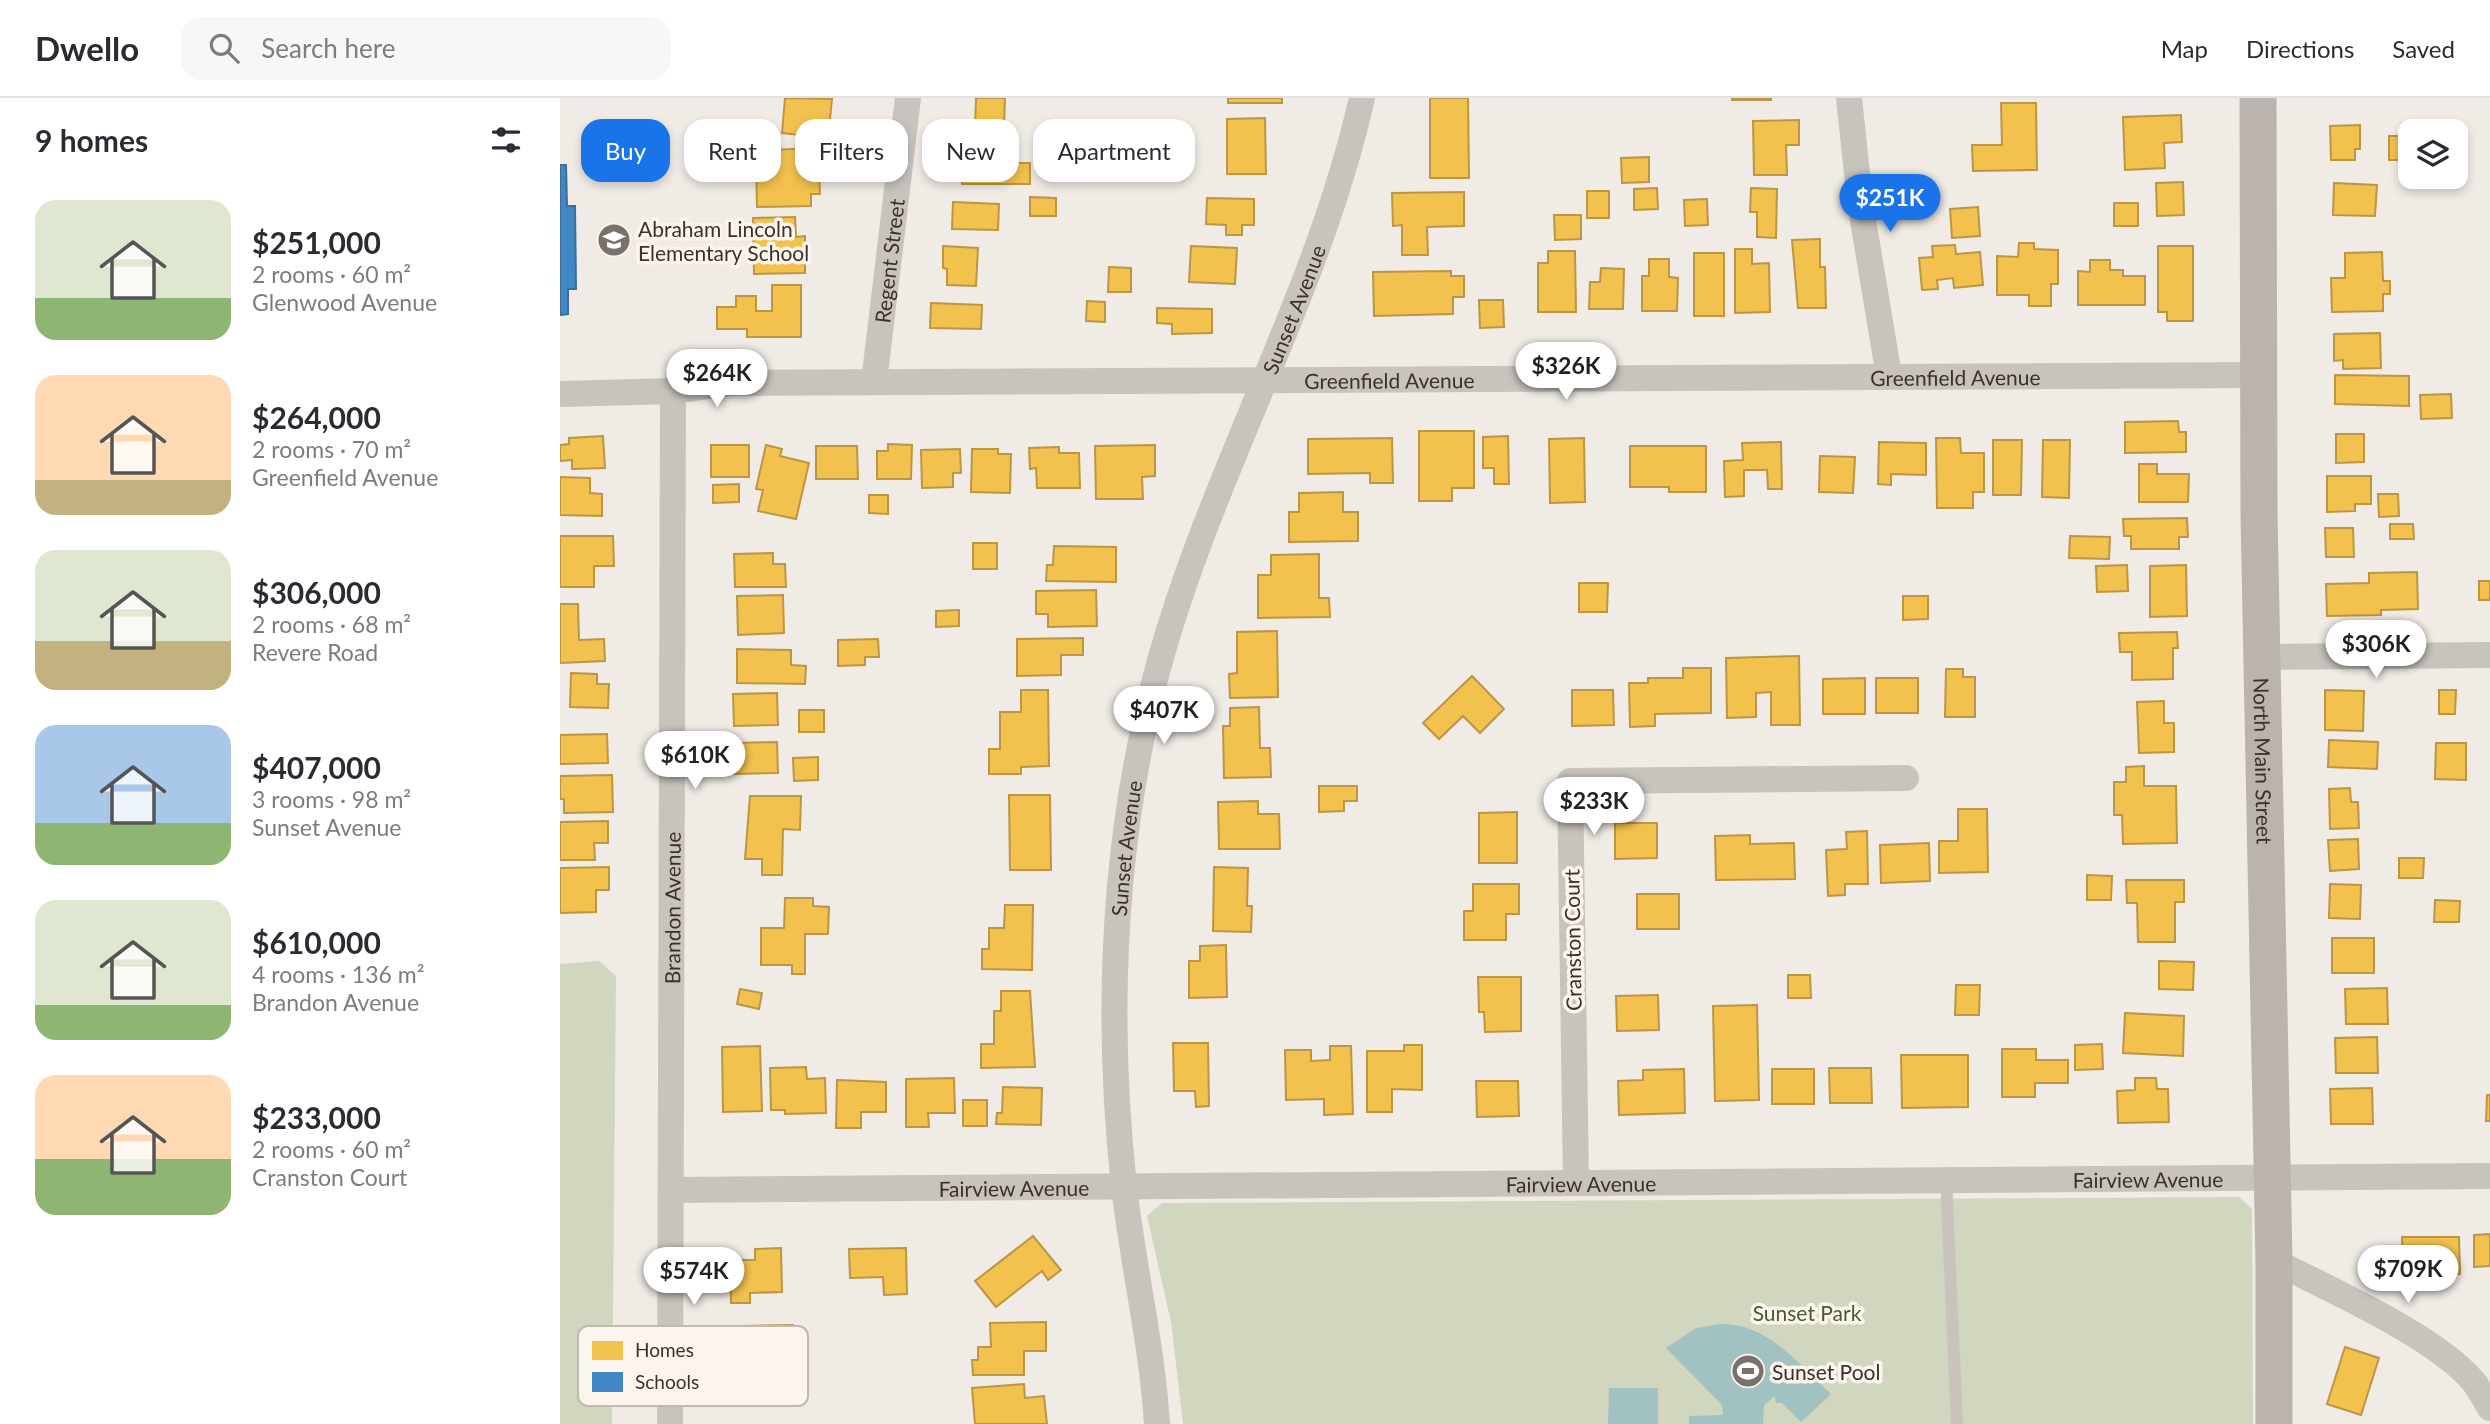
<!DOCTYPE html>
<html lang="en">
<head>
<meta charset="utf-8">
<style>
	:root { --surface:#fff; --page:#f7f7f7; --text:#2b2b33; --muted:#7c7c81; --line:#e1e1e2; --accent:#1a73e8 }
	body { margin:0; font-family:Lato,sans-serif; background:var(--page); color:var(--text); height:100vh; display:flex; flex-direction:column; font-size:26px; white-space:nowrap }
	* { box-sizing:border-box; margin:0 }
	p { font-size:23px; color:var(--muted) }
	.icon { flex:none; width:38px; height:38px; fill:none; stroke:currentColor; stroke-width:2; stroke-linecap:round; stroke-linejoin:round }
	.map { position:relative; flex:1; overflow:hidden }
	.drawer { display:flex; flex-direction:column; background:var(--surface); width:560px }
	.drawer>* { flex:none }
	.top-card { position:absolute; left:21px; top:21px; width:665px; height:63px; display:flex; gap:14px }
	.tools { position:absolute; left:1838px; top:21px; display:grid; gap:14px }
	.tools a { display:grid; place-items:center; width:70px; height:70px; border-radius:14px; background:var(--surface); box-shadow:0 4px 10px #0003; font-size:35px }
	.price { position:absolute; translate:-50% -60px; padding:0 16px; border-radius:24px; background:#fff; color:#222; font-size:23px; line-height:46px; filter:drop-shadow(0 2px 4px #0008) }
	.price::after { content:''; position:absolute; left:50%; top:42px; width:21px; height:16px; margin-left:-10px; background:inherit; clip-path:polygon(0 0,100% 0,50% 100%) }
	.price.active { background:var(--accent); color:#fff }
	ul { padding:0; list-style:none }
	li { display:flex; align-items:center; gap:21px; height:175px; padding:0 35px }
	li span { display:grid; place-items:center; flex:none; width:196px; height:140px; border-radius:21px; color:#555 }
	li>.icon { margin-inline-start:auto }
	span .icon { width:84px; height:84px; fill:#fffc; stroke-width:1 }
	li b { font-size:30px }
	h2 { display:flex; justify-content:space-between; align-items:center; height:84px; padding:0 35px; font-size:30px }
	.tag { padding:0 24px; border-radius:21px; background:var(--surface); box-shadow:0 4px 10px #0003; font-size:24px; line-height:63px }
	.tag.active { background:var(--accent); color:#fff }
	header { display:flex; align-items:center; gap:42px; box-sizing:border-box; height:98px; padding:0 35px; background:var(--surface); border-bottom:2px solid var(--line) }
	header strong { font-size:33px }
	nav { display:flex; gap:38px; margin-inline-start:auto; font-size:24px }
	.search { width:490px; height:63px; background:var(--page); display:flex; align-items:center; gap:18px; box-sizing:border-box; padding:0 24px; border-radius:21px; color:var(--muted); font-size:26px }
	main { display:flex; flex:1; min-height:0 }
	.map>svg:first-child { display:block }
</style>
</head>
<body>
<header>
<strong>Dwello</strong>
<div class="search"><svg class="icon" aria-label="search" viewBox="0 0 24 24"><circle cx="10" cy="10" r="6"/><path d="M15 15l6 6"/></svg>Search here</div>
<nav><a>Map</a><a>Directions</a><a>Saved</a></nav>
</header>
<main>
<section class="drawer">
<h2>9 homes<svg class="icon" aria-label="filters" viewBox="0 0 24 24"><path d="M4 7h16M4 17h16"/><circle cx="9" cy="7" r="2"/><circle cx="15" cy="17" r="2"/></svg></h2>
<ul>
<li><span style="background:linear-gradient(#dfe7d0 70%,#8fb573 0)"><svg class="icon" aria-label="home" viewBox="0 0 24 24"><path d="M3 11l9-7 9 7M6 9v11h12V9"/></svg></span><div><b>$251,000</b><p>2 rooms · 60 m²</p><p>Glenwood Avenue</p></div></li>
<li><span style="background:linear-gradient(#ffd9b3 75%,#c2b280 0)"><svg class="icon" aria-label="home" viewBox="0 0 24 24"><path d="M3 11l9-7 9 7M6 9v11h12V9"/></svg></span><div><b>$264,000</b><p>2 rooms · 70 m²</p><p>Greenfield Avenue</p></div></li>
<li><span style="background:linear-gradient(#dfe7d0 65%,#c2b280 0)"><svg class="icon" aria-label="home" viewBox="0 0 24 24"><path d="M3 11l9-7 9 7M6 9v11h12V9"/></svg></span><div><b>$306,000</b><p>2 rooms · 68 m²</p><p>Revere Road</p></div></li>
<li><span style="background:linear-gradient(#a9c7e8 70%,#8fb573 0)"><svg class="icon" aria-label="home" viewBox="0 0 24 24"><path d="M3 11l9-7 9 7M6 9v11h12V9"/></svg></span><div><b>$407,000</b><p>3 rooms · 98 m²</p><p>Sunset Avenue</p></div></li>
<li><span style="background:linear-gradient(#dfe7d0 75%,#8fb573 0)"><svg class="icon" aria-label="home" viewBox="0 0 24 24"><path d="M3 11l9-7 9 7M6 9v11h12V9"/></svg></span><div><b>$610,000</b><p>4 rooms · 136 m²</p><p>Brandon Avenue</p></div></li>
<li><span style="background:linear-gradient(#ffd9b3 60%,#8fb573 0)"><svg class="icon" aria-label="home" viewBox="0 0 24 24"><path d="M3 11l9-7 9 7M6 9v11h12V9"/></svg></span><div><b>$233,000</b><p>2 rooms · 60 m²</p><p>Cranston Court</p></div></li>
</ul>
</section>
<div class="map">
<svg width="1930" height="1326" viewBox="0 0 1930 1326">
	<rect width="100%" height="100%" fill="#f0ebe5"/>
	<!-- green -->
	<path fill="#d1d6bf" d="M39 863 56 878 52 1326H0V866Z
		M1679 1099 1692 1111 1693 1326H623L611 1224 587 1118 602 1105Z"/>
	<!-- water -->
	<path fill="#a1c2c1" d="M1160 1226C1208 1225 1239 1266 1271 1296L1241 1324 1222 1305H1216L1215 1298 1204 1307 1203 1326H1129V1318L1163 1317 1162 1307 1106 1250 1136 1230Z
		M1049 1290H1098V1326H1048Z"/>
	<!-- homes -->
	<path fill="#f2c14e" stroke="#bb9644" stroke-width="2" d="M225 0 272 1 268 40 222 35Z
		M416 0H445L444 30 415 29Z
		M668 0H722V5H668Z
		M870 0H908L909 80H870Z
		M1172 0H1211V2H1172Z
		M1441 5H1476L1477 72 1413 73 1412 47H1442Z
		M1621 17 1622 44 1604 45 1605 70 1565 72 1563 19Z
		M705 20 706 76H667V21Z
		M1239 22V47H1226L1227 77H1194L1193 23Z
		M1800 27V51H1795V62H1771L1770 28Z
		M1829 38H1850V62H1829Z
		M415 45H446V65H470V86H402V63H415Z
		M251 50V72H259L260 96H251V108L197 109 196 64H213V52Z
		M1089 59V84L1062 85 1061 60Z
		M1623 84 1624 117 1597 118 1596 85Z
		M1774 85 1817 87 1815 118 1773 117Z
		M1097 90 1098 111 1074 112V91Z
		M1191 90 1217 91 1216 140 1197 139V114H1190Z
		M1027 93H1049V120H1027Z
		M904 94V128L867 129 868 157H842V127L833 128 832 95Z
		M470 99 496 100V118H470Z
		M647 100 694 101V127H682V137H666V127L646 126Z
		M1147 101 1148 127 1125 128 1124 102Z
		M393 104 439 106 438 132 392 131Z
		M1554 105H1578V128H1554Z
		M1418 109 1420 138 1392 140 1390 111Z
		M994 117H1021V141L995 142Z
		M235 119 236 139 245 138V175L194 176 193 120Z
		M1260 141V169H1265L1266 210H1238L1232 142Z
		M1459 145H1474V151L1498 152V186H1491V208H1469V197H1437V158L1458 159Z
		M1395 147 1396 156 1420 154 1423 187 1394 190 1393 180 1377 182 1378 191 1362 192 1359 160 1373 159 1372 148Z
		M383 148 418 150 416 188 387 187V171L383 170Z
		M631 148 677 150 675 186 629 184Z
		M1598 148H1633V223H1607V214H1598Z
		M1175 151H1192V166L1209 165 1210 214 1175 215Z
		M988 153H1015L1016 214H978V165H988Z
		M1822 154 1823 183H1830V196H1823V213L1772 214 1771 180H1785V155Z
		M1134 155H1164V218H1134Z
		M1089 161H1109V179L1118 180 1117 213H1082V178H1089Z
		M1530 162H1550V172H1563V178H1585V207H1518V173L1530 174Z
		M549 169 571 170V194H548Z
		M1041 170 1064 171 1063 211H1029L1030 184H1040Z
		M891 173V178H904V199H893V216L814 218 813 174Z
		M212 187H241V239H187V231H157V209H176V198H196V213H212Z
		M919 202H943L944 229 920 230Z
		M527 203 545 204V224L526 223Z
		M371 205 422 207 421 231 370 230Z
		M597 210 652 211V235L612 236V226L597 225Z
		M1820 235 1821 270 1783 271V262L1774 263V236Z
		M1775 277 1849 278V308L1775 306Z
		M1891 296 1892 320 1861 321 1860 297Z
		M1618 323 1619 334H1626V354L1565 355V324Z
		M859 333H914V390H892V403H859Z
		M1776 336H1804V364L1776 365Z
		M43 338 45 370 12 371V362L0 363V347L9 346V340Z
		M948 338 949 386H934V370H923V339Z
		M832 340 833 385H810V375L748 376V341Z
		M1024 340 1025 404 990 405 989 341Z
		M1376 340H1400L1401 355H1424V394H1413V410H1377Z
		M1433 342H1462L1461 397H1433Z
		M1483 342H1510L1509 400 1482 399Z
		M1221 344 1222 391H1208L1207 372H1184V398L1165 399 1164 363 1183 362 1182 345Z
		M1319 344 1366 345V377L1331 376V387L1318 386Z
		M328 346 352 347 351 381H317V353H328Z
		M151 347H189V379H151Z
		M206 347 222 351 220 358 249 365 236 421 198 413 203 392 196 391Z
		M595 347V378L582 379 583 401H536L535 348Z
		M256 348H297L298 381H256Z
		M1070 348H1146V394H1109V389H1070Z
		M499 349V355H519L520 390H477L476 370 470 371 469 350Z
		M400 351 401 375H393V389L362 390 361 352Z
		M412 351H438V356H451L450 395 411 394Z
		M1260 358 1295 359 1293 395 1259 394Z
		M1579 366H1597V376H1629L1628 404H1579Z
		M1767 378H1811V406H1795V413L1767 414Z
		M0 379 30 380V395L42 396V418L0 417Z
		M179 386V404L153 405V387Z
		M783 394V414H798V443L729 444V414H739V395Z
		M1818 396H1838L1839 418 1819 419Z
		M309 397H328V416L309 415Z
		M1627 420 1628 439H1619V451H1571V438H1564L1563 421Z
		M1830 426H1853L1854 441H1830Z
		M1765 430H1793L1794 459H1766Z
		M0 438H53L54 468H34V489H0Z
		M1510 438 1550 439 1549 461 1509 460Z
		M413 445H437V471H413Z
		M494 448 556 449V484L486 483 487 467H493Z
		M213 455V466H225L226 489H175L174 456Z
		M759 456V500H769L770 519 698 520V477H711V457Z
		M1567 467 1568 493 1537 494 1536 468Z
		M1626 467 1627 518 1590 519V468Z
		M1857 474 1858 511 1821 512V517L1767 518 1766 486 1809 485V475Z
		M1919 483H1930V502H1919Z
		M1019 485H1048L1047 514H1019Z
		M536 492 537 528 488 529V516H476V493Z
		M223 497 224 535 178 537 177 498Z
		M1343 498H1368V521L1343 522Z
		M0 506H18L19 542 44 541 45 563 0 565Z
		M399 512V528L376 529V513Z
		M717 533 718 599 670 600 669 576 677 575V534Z
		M1617 534 1618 550H1613V581L1572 582V554H1560L1559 535Z
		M523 540V557H501V577L457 578V541Z
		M318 541 319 559H305V567L278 568V542Z
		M177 551 231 552V567L246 568 245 586 177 585Z
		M1239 558 1240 627H1211V594L1196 595V619L1167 620 1166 560Z
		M1123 570H1151V615L1095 616V628L1070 629 1069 585H1088V580H1123Z
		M1386 571H1403V579H1415V619H1385Z
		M11 575 37 576V586H49L48 610 10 609Z
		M912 578 944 611 920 635 903 618 879 641 863 625Z
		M1305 580V616H1263V581Z
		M1316 580H1358V615H1316Z
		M461 592H488L489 668 461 669V676H429V651H440V614H461Z
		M1012 592H1053L1054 627 1012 628Z
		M1765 592 1804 593 1803 633 1765 632Z
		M1879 592H1896L1895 616H1879Z
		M217 595 218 627 174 628 173 596Z
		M1604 603V625H1614V654L1579 655 1577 604Z
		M699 609 700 650H710L711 679 664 680 663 628H670V610Z
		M239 612H264V634H239Z
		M47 636 48 665 0 666V637Z
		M1769 642 1818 644 1817 671 1768 669Z
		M217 644 218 675 174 676 173 645Z
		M1876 645H1906V682L1875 681Z
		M258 659V682L234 683 233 660Z
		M1584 668V688H1616L1617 745 1563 746 1562 717H1554V684H1566V669Z
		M52 677 53 714 4 715V701H0V678Z
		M759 688H797V703H784V713L759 714Z
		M1790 690 1791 704H1798L1799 730 1770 731 1769 691Z
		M449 697H490L491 772H450Z
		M190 698H241L240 732 223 731 222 777H202V761H185Z
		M698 703V716H719L720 751H659L658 704Z
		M1398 711H1427L1428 774 1379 775V743H1398Z
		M957 714V765H919V715Z
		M48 723V745H34L35 762H0V724Z
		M1055 725H1097V760L1055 761Z
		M1307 733 1308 786H1285V797L1268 798 1266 752 1287 751 1286 734Z
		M1190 737V746L1234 745 1235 781 1156 782 1155 738Z
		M1798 741 1799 771 1770 773 1768 742Z
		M1369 745 1370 783 1321 785 1320 747Z
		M1839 760H1864L1863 780H1839Z
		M49 769V792H36V814L0 815V770Z
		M654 769 688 770 687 808H692L691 834 653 833Z
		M1527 777 1552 778 1551 802H1527Z
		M1566 782H1624V804H1615V844H1578L1577 805H1567Z
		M913 786H959V816H946V842H904V813H913Z
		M1770 786 1801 787 1800 821 1769 820Z
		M1077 796H1119V831H1077Z
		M225 800H253V808L269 809 268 836H245V876H232V867H201V830H224Z
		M1875 802 1900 803 1899 824H1874Z
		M445 807H473L472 872 422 871V851H429V830H444Z
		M1772 840H1814V875H1772Z
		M666 847 667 899 629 900V863H640V848Z
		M1599 863 1634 864 1633 892 1599 891Z
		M1228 877H1250L1251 900H1228Z
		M918 879H961V933L925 934 924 914H919Z
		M1396 887H1420L1419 917H1395Z
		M1827 890 1828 926H1786L1785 891Z
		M180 891 202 895 199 911 177 906Z
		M441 893H470L475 969 421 970V946H434V913H441Z
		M1098 897 1099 932 1057 933 1056 898Z
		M1197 907 1199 1002 1155 1003 1153 908Z
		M1565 915 1624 918 1623 958 1563 955Z
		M1817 939 1818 975H1776L1775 940Z
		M613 945H648L649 1008 636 1009 635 993H614Z
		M1542 946 1543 971 1515 972V947Z
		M844 947H862V992L832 991V1014H807V953H844Z
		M200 948 202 1013 163 1014 162 949Z
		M770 948H791L793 1016 764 1017V1001L726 1002 725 952H751V963L770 962Z
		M1442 951H1476V962H1508V985H1475V999H1442Z
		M1341 957H1408V1009L1342 1010Z
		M246 969 247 981 265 980 266 1015 225 1016V1012H211L210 970Z
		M1269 970H1311L1312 1005H1270Z
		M1124 971 1125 1015 1059 1017 1058 983 1083 982V972Z
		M1212 971H1254V1006H1212Z
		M394 980 395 1015H368L369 1029H346V981Z
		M1575 980H1596L1597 991H1608L1609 1024 1558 1025 1557 993 1575 992Z
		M277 982 326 984V1014H301V1030H276Z
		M916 983H958L959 1018 917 1019Z
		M443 989 482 990 481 1027 436 1026 437 1015H442Z
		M1812 990 1813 1026H1771L1770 991Z
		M1927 997H1930V1023H1926Z
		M403 1002H427V1028H403Z
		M1930 1136V1168L1914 1169V1137Z
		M473 1138 501 1172 488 1182 482 1173 436 1209 415 1183Z
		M1842 1139H1899L1900 1176H1876V1162H1857V1177H1843Z
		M221 1150 222 1194 190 1195V1205H171L170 1162H195V1151Z
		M346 1150 347 1196 324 1197 323 1179 290 1180 289 1151Z
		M486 1224V1253H464V1277H413L412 1262H418V1249H431L430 1225Z
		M233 1227V1249H222L223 1288 183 1289 182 1228Z
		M1785 1249 1819 1260 1801 1317 1767 1306Z
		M464 1286 465 1300 484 1298 487 1326H415L412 1290Z"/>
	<!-- schools -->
	<path fill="#3f88c5" stroke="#3e6e97" stroke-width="2" d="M0 67H6L7 108H15L16 191H8V216L0 217Z"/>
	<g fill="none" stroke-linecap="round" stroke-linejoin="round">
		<!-- lane -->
		<path stroke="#c9c3be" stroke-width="12" d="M1386 1082 1397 1326"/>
		<!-- street -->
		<g stroke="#c9c3be" stroke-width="26">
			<path d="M1289 0 1300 104 1329 278"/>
			<path id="s1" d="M314 284 348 0"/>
			<path id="s2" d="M0 296 113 293 170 285 1699 277"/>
			<path d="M1701 559 1930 557"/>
			<path d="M1016 1085 1010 683 1346 680"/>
			<path id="s3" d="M111 1092 1930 1078"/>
			<path d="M1714 1163C1769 1191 1875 1238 1913 1283 1920 1291 1924 1301 1930 1310"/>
			<path id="s4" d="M110 1326 113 293"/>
			<path id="s5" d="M597 1326C592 1246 573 1168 564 1088 546 922 553 751 593 589 644 387 756 204 802 0"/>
		</g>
		<!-- secondary -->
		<path stroke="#bab3ae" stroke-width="37" id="s6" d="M1698 0 1699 416 1714 1163V1326"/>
	</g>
	<!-- icons -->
	<defs>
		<symbol id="school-disc" viewBox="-11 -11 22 22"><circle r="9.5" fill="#7a716c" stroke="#fbf5ee"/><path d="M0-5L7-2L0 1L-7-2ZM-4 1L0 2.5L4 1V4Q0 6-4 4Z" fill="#fff"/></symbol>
		<symbol id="stadium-disc" viewBox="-11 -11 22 22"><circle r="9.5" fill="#7a716c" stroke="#fbf5ee"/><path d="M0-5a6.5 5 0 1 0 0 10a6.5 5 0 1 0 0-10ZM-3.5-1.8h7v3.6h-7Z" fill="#fff"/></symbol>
	</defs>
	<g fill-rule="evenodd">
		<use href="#school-disc" x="35" y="123" width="38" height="38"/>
		<use href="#stadium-disc" x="1169" y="1254" width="38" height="38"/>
	</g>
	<g text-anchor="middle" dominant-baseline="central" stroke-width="7" stroke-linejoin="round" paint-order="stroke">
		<!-- poi labels -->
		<g font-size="21" fill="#3b302b" stroke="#fbf5ee" text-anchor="start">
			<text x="78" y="130">Abraham Lincoln<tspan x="78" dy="24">Elementary School</tspan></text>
			<text x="1212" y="1273">Sunset Pool</text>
		</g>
		<!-- street labels -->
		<g font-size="21" fill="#3b302b" stroke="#fbf5ee">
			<text stroke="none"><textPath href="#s1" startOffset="122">Regent Street</textPath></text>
			<text stroke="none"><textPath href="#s5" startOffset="1146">Sunset Avenue</textPath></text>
			<text stroke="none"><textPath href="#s2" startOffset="1396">Greenfield Avenue</textPath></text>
			<text stroke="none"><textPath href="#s2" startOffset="830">Greenfield Avenue</textPath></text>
			<text stroke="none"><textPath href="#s6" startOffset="663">North Main Street</textPath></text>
			<text stroke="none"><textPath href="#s5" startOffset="579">Sunset Avenue</textPath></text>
			<text stroke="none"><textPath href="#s4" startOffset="516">Brandon Avenue</textPath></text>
			<text transform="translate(1012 842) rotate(-91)">Cranston Court</text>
			<text stroke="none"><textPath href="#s3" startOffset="1477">Fairview Avenue</textPath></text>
			<text stroke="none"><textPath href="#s3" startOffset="910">Fairview Avenue</textPath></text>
			<text stroke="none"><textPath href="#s3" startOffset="343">Fairview Avenue</textPath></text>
		</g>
		<!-- park labels -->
		<g font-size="21" fill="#4a5a2e" stroke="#fbf5ee">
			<text x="1247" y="1214">Sunset Park</text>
		</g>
	</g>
	<!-- legend -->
	<rect x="18" y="1228" width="230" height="80" rx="10" fill="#fbf5ee" stroke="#c1bab4" stroke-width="2"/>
	<rect x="32" y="1243" width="31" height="19" fill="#f2c14e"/>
	<rect x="32" y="1274" width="31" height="20" fill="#3f88c5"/>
	<g font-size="19" fill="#3b302b">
		<text x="75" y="1259">Homes</text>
		<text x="75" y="1291">Schools</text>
	</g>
</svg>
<div class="tools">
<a><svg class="icon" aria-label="layers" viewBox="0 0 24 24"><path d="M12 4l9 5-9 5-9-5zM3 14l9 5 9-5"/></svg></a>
</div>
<b class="price active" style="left:1330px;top:136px">$251K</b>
<b class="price" style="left:1006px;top:304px">$326K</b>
<b class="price" style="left:157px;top:311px">$264K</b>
<b class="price" style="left:1816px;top:582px">$306K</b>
<b class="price" style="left:604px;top:648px">$407K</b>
<b class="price" style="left:135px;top:693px">$610K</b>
<b class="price" style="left:1034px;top:739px">$233K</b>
<b class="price" style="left:1848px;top:1207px">$709K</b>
<b class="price" style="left:134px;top:1209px">$574K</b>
<div class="top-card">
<a class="tag active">Buy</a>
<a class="tag">Rent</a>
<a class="tag">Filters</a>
<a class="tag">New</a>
<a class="tag">Apartment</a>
</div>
</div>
</main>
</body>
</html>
